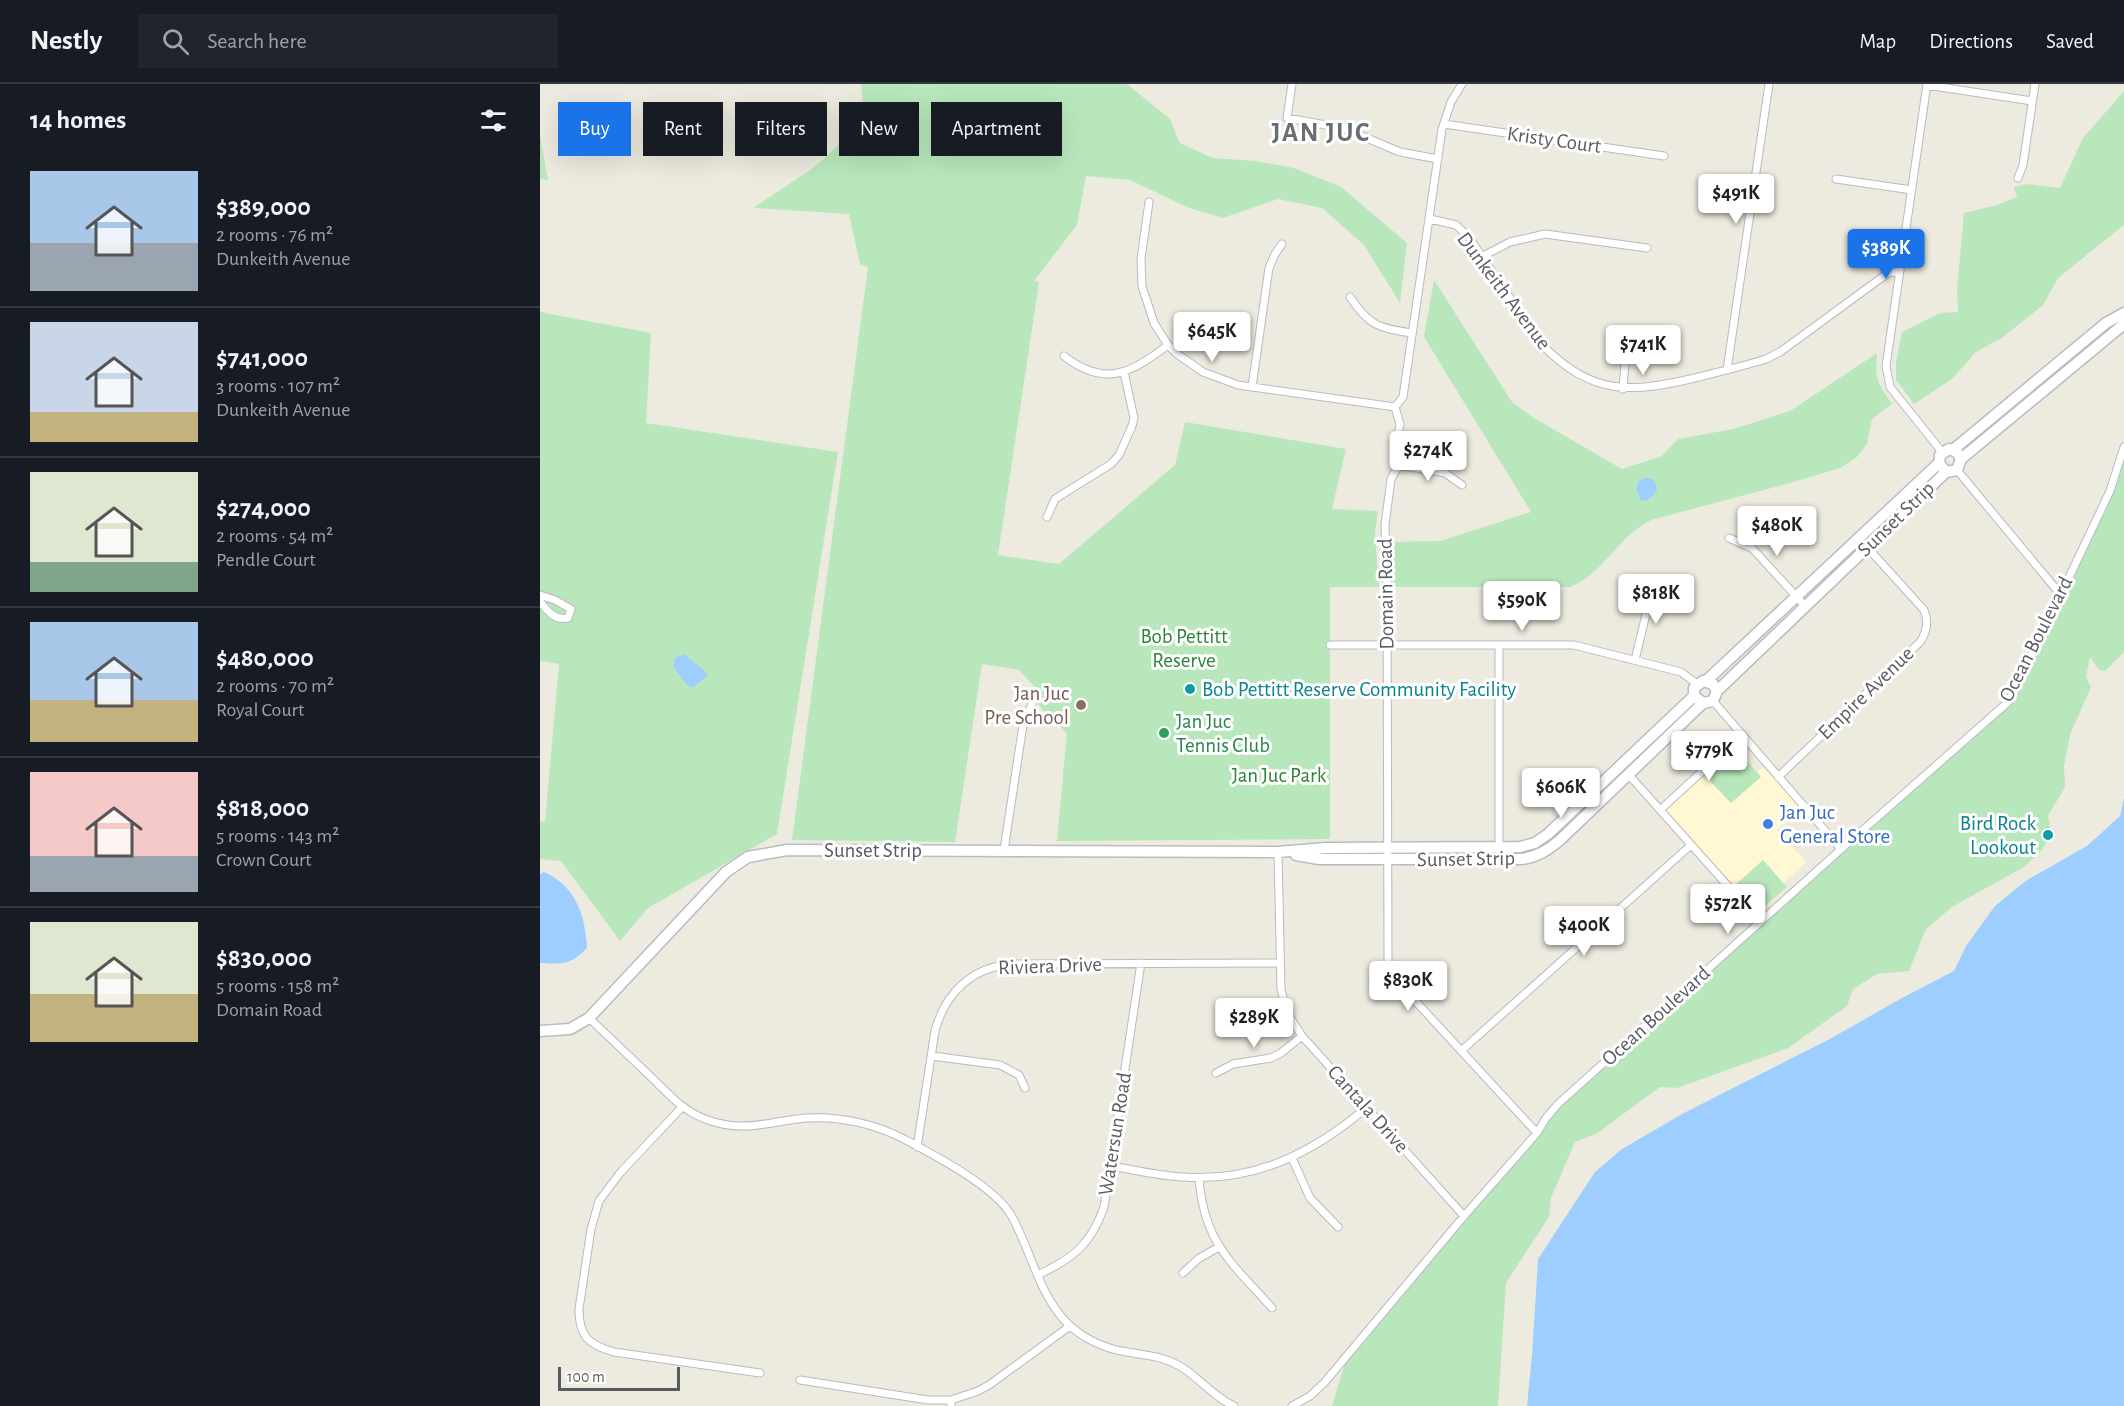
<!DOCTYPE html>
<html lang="en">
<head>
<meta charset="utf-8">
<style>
	:root { --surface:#171b24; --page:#20242c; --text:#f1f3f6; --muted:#9ea1a6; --line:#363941; --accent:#1a73e8 }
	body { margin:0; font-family:"Alegreya Sans",sans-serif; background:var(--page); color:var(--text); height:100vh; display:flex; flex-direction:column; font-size:22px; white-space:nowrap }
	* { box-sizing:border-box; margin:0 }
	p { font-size:20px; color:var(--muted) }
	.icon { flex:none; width:33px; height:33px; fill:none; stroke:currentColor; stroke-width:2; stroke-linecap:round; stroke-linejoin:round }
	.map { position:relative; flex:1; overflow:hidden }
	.side { display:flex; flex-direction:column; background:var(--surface); width:540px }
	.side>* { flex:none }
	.banner { position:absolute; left:18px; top:18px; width:570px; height:54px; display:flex; gap:12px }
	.scale { position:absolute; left:18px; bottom:15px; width:122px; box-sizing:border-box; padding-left:6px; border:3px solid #585c62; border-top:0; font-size:16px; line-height:21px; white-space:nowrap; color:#585c62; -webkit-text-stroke:4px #fff; paint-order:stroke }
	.price { position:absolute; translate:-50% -51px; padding:0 14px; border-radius:6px; background:#fff; color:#222; font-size:20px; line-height:39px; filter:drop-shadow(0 2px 3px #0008) }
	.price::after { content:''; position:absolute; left:50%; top:36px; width:18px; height:14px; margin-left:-9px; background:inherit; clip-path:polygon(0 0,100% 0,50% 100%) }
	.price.active { background:var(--accent); color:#fff }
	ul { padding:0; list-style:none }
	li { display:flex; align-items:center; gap:18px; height:150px; padding:0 30px }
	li+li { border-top:2px solid var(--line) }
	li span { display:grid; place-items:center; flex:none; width:168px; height:120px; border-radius:0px; color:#555 }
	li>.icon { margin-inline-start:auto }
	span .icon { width:72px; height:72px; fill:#fffc; stroke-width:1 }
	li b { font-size:26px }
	h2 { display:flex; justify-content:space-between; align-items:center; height:72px; padding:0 30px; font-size:26px }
	.chip { padding:0 21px; border-radius:0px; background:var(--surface); box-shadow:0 6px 24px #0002; font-size:21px; line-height:54px }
	.chip.active { background:var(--accent); color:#fff }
	header { display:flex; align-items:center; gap:36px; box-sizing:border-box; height:84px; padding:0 30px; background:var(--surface); border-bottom:2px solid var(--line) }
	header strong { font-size:28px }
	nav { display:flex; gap:33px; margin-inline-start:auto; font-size:21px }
	.search { width:420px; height:54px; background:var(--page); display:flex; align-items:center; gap:15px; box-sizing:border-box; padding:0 21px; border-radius:0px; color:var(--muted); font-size:22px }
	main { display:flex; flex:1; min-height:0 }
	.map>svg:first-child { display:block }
</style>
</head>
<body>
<header>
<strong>Nestly</strong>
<div class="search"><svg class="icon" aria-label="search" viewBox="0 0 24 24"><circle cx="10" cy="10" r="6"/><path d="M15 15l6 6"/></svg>Search here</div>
<nav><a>Map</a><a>Directions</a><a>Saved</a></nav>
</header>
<main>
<section class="side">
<h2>14 homes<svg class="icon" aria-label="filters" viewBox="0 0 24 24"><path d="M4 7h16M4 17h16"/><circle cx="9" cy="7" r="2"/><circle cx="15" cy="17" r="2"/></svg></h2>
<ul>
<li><span style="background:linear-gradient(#a9c7e8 60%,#9aa5b1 0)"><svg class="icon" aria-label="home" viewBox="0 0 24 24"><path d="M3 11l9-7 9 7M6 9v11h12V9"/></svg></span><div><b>$389,000</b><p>2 rooms · 76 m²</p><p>Dunkeith Avenue</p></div></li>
<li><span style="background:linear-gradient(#c9d6e8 75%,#c2b280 0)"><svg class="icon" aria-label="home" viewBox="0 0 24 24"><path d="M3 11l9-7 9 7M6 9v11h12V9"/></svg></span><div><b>$741,000</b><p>3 rooms · 107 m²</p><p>Dunkeith Avenue</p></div></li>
<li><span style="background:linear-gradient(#dfe7d0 75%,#7fa58c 0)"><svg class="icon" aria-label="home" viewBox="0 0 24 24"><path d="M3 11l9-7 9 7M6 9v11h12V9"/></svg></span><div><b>$274,000</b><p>2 rooms · 54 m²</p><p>Pendle Court</p></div></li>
<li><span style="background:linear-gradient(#a9c7e8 65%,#c2b280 0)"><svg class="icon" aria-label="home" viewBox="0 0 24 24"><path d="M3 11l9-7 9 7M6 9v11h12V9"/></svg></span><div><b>$480,000</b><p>2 rooms · 70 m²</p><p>Royal Court</p></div></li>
<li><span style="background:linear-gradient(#f6c9c9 70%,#9aa5b1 0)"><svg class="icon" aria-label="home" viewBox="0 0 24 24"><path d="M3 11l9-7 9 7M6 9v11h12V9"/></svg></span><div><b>$818,000</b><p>5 rooms · 143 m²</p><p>Crown Court</p></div></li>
<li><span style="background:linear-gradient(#dfe7d0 60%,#c2b280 0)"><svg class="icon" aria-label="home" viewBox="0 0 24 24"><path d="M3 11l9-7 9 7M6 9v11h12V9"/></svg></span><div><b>$830,000</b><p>5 rooms · 158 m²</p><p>Domain Road</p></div></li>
</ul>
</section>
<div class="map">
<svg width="1584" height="1322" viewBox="0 0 1584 1322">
	<rect width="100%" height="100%" fill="#edebdf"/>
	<!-- commercial -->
	<path fill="#fff8d2" d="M1223 683 1261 724 1237 746 1266 778 1242 800 1223 780 1194 804 1124 726 1167 687 1190 712Z"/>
	<!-- green -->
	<path fill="#b9e7bc" d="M321 0H587L630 35 640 59 673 74 716 77 754 84 801 103 867 159 860 219 824 161 782 124 738 115 683 134 649 124 590 96 546 92 537 141 494 197 499 198 458 471 519 480 635 381 645 338 806 365 792 425 838 427 835 449 839 503H790V755L517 757 527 649 499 622 495 603 479 586 442 580 415 758 252 756 328 183 320 180 309 130 213 124 273 84 325 38Z
		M1584 7V141L1518 194 1503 221 1463 253 1436 268 1412 295 1374 320 1356 296V278L1362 248 1400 229 1418 228 1417 205 1424 129 1457 121 1477 113 1474 103 1488 100 1520 104 1543 54Z
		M0 51 8 96 0 95Z
		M894 196 972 318 994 334 1082 385 1122 372 1138 355 1193 345 1250 327 1337 269C1335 296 1337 298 1352 320L1332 335 1327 360 1316 374 1300 384 1250 399 1111 436C1078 452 1065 489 1030 503H851V458L900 457 991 428 884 253Z
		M0 228 111 249 106 339 298 368 237 750 108 824 80 857 21 777 0 775V737L5 738 19 580 0 577Z
		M1584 361V568L1565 587 1559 586 1550 573 1546 593 1551 603 1530 651 1524 682 1525 703 1508 732 1511 752 1500 768 1484 783 1412 823 1386 845 1369 887 1337 890 1313 905 1307 922 1248 964 1137 1004 1120 1003 1056 1050 1035 1058 1011 1114 1009 1133 966 1199 958 1322H792L807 1272 1006 1034 1467 619 1570 407Z
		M1195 664 1221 693 1191 719 1164 691Z
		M1223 776 1247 803 1219 827 1195 801Z"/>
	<!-- water -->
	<path fill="#9dceff" d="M1107 394C1115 395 1116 399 1117 406 1113 412 1108 418 1101 417L1096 404 1100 396Z
		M144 570 167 589V592L153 603 148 602 133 583 135 574Z
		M1584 714V1322H987L992 1271 998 1175 1055 1088 1082 1065 1144 1029 1288 956 1362 914 1414 887 1426 862 1455 822 1487 796 1547 762 1580 732Z
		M4 788C36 802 45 831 47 864 30 881 24 880 0 879V790Z"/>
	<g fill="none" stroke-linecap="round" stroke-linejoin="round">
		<defs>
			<path id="street" d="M752 0 747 34 803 44 860 68 898 75
				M922 0 911 18 902 45 863 313 855 323 860 340 856 362 859 381 851 395 845 441 847 497 848 878 855 895 997 1049
				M1387 0 1346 282 1350 303 1402 368
				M1387 1 1492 17
				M904 40 1124 72
				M1478 94 1483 81 1495 0
				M1296 95 1372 106
				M609 118 601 175 602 202 614 239 628 261 637 270 663 288 698 301 855 323
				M890 135 916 141 928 152 1002 261C1054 313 1092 309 1159 293 1181 287 1204 282 1226 275L1240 268 1348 189 1360 187
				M943 172 970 158 1005 150 1107 164
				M810 213C829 242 839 244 872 249
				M524 272C565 304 591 289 628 261
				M1187 286 1229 0
				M712 303 729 184 735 170 742 160
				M1083 305 1087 252
				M859 381 905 389 922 401
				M1417 386 1521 511
				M507 433 515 415 571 380 579 371 592 342 594 334 584 288
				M1189 454 1212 464 1265 522
				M0 511 15 516 31 525 28 534C15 537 7 527 0 517
				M790 561H1034L1141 588 1157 600
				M1095 576 1113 501
				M1173 617 1301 765
				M1089 691 1220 838
				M1238 693 1380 558C1387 548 1389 538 1384 526L1327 463
				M1120 726 1202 651
				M959 763V561
				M464 766 483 641 492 620
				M738 768 741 905 747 929 762 952 924 1132
				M49 934C68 952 88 971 108 990 126 1007 141 1026 165 1035 205 1050 228 1037 267 1034 300 1032 335 1040 364 1055 394 1071 454 1102 471 1131 491 1166 498 1209 527 1239 543 1255 566 1265 587 1268 604 1271 620 1272 636 1280 658 1291 671 1312 694 1322
				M921 967 1151 761
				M392 972 460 981 479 991 485 1004
				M676 989 693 980 731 974 741 969 762 952
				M142 1023 80 1089 59 1117 51 1145 39 1225C39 1253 49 1261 74 1268L220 1289
				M377 1063 395 947C405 909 432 883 472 880L740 879
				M752 1074 770 1114 798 1143
				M571 1082C595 1086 619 1092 643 1093 715 1098 773 1069 826 1024
				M659 1094C664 1159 691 1178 732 1224
				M643 1189 658 1175 679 1163
				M498 1191C533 1174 551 1161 564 1123L601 879
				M260 1296 388 1316H411
				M411 1322V1316L438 1307 449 1301 530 1242
				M752 1322 770 1312 784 1299 924 1132 997 1049 1006 1034 1018 1020 1299 767 1467 619 1476 605 1570 407 1584 363"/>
			<path id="secondary" d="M1414 365 1566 239 1584 229
				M1421 375 1417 368 1409 365 1400 371 1399 379 1406 388 1417 386 1421 375 1584 240
				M1166 597 1399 379
				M1177 607 1173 600 1163 597 1154 604V612L1163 619 1173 617 1177 607 1406 388
				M756 771 779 775H982C997 773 1008 766 1020 756L1163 619
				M0 947 30 945 49 934 186 788 208 773 247 766 738 768 786 764 980 763 995 759 1008 750 1154 612"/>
		</defs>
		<!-- street casing -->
		<use href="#street" stroke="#b8bac0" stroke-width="9"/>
		<!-- secondary casing -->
		<use href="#secondary" stroke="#b8bcc3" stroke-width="13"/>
		<!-- street -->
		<use href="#street" stroke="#fff" stroke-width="7"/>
		<!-- secondary -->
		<use href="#secondary" stroke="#fff" stroke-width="10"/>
	</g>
	<!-- markers -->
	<g fill="#0f9aa8" stroke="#fff" stroke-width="2">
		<circle cx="650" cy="605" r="6"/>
		<circle cx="1508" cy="751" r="6"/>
	</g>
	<circle fill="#8d6e63" stroke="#fff" stroke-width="2" cx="541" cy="621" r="6"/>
	<circle fill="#2e9e5b" stroke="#fff" stroke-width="2" cx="624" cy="649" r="6"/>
	<circle fill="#3f7fe0" stroke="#fff" stroke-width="2" cx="1228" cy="740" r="6"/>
	<g text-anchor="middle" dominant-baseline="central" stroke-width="6" stroke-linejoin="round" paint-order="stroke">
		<!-- street labels -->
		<g font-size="21" fill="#585c62" stroke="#fff">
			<text transform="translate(1014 56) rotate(8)">Kristy Court</text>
			<text transform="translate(964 207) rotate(53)">Dunkeith Avenue</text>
			<text transform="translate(1356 435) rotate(-44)">Sunset Strip</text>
			<text transform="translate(846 510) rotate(-91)">Domain Road</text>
			<text transform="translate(1496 555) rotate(-63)">Ocean Boulevard</text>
			<text transform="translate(1326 609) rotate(-44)">Empire Avenue</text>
			<text x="333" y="766">Sunset Strip</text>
			<text transform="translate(926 775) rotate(-1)">Sunset Strip</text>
			<text transform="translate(510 882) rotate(-2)">Riviera Drive</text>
			<text transform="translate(1116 932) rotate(-42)">Ocean Boulevard</text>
			<text transform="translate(828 1025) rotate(48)">Cantala Drive</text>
			<text transform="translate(575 1050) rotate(-81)">Watersun Road</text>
		</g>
		<!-- park labels -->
		<g font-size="21" fill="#2d8537" stroke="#fff">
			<text x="644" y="552">Bob Pettitt<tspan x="644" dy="24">Reserve</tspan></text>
			<text x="739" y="691">Jan Juc Park</text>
		</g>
		<!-- culture labels -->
		<g font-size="21" fill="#0d838f" stroke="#fff" text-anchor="start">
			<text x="662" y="605">Bob Pettitt Reserve Community Facility</text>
			<text x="1496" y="739" text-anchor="end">Bird Rock<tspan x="1496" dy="24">Lookout</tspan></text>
		</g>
		<!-- education labels -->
		<g font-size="21" fill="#785e54" stroke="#fff" text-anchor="end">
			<text x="529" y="609">Jan Juc<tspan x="529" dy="24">Pre School</tspan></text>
		</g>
		<!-- leisure labels -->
		<g font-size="21" fill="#27864d" stroke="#fff" text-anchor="start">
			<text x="636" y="637">Jan Juc<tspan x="636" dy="24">Tennis Club</tspan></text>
		</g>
		<!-- shop labels -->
		<g font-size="21" fill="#366cbe" stroke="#fff" text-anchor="start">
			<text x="1240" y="728">Jan Juc<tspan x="1240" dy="24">General Store</tspan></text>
		</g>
		<!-- district labels -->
		<g font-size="27" font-weight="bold" letter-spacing="1.5" fill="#696e74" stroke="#fff">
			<text x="781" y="48">JAN JUC</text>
		</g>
	</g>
</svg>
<div class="scale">100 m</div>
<b class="price" style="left:1196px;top:141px">$491K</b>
<b class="price active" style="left:1346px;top:196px">$389K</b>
<b class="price" style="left:672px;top:279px">$645K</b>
<b class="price" style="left:1103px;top:292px">$741K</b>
<b class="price" style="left:888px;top:398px">$274K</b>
<b class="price" style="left:1237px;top:473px">$480K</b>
<b class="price" style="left:1116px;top:541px">$818K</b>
<b class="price" style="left:982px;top:548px">$590K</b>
<b class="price" style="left:1169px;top:698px">$779K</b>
<b class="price" style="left:1021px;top:735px">$606K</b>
<b class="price" style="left:1188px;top:851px">$572K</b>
<b class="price" style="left:1044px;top:873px">$400K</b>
<b class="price" style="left:868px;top:928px">$830K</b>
<b class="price" style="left:714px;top:965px">$289K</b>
<div class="banner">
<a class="chip active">Buy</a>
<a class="chip">Rent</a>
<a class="chip">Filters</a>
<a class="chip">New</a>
<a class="chip">Apartment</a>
</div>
</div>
</main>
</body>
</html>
